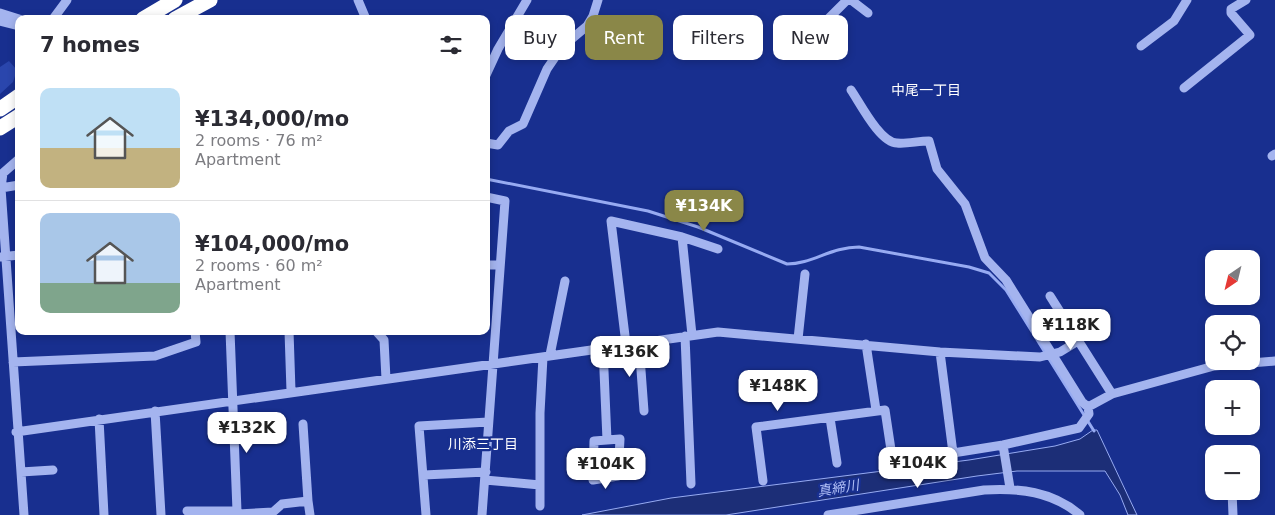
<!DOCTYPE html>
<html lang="en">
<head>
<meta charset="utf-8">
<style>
	:root { --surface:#fff; --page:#f2f2f3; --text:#2b2b33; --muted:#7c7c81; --line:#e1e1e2; --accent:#8a8748 }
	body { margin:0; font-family:"DejaVu Sans","Noto Sans JP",sans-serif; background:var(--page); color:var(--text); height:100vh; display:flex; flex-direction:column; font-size:19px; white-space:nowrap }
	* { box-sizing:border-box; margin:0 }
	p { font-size:16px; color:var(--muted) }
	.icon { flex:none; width:28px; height:28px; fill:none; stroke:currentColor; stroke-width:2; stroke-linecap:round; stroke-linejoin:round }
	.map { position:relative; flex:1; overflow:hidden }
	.sheet { position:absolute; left:15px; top:15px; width:475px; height:320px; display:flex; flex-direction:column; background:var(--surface); border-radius:10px; box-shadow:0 2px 8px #0003 }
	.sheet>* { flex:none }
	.top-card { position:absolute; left:505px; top:15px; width:475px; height:45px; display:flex; gap:10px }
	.needle { width:32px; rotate:215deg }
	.tools { position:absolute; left:1205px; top:250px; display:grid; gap:10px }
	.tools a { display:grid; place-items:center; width:55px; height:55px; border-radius:10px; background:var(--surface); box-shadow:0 2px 8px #0003; font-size:25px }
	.price { position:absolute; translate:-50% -42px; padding:0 11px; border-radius:10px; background:#fff; color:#222; font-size:16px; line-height:32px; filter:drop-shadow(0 1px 2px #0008) }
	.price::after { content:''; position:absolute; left:50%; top:30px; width:15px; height:11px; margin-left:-8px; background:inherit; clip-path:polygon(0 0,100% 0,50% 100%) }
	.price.current { background:var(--accent); color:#fff }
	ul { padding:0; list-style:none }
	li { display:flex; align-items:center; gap:15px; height:125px; padding:0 25px }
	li+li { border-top:1px solid var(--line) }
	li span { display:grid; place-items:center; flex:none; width:140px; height:100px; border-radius:10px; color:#555 }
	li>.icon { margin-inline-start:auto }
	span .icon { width:60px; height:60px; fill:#fffc; stroke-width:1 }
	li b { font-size:21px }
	h2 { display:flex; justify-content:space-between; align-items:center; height:60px; padding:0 25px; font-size:21px }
	.pill { padding:0 18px; border-radius:10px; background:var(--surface); box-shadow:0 2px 8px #0003; font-size:18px; line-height:45px }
	.pill.current { background:var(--accent); color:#fff }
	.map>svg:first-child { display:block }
</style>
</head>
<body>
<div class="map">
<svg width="1275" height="515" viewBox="0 0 1275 515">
	<rect width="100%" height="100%" fill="#182f8f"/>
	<!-- green -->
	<path fill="#2a46ad" d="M9 61 17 70 13 82 0 94V67Z"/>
	<!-- water -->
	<path fill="#1c2e77" stroke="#97abf2" d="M1093 430H1097L1137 515H1128L1120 495 1105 471H1017L977 476 726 515H582L671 498 969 460 1055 446 1080 439Z"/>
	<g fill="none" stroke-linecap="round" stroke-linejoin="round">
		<!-- stream -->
		<path stroke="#97abf2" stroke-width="3" d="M486 179 648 211 698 227 787 264C812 264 831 247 859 247L969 267 989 273 1006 290 1094 431"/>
		<!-- minor -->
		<path stroke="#a4b4ef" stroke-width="9" d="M358 0 366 19
			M851 0 868 13
			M0 13 19 19
			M53 19 67 0
			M0 21 19 26
			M807 45 821 26 847 0
			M1141 46 1174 21 1187 0
			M486 75 498 49 527 0
			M1184 88 1250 35 1231 13V9L1246 0
			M851 90C860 103 880 143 897 143 907 144 918 141 929 141L937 169 965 204 985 258 1006 280 1082 402 1088 407 1112 394 1214 366 1275 361
			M486 143 498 145 509 131 523 124 547 69 562 47 587 26 593 16 598 0
			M1272 156 1275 154
			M19 159 3 173 1 188 24 515
			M1 188 19 185
			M682 237 692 335
			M0 257 19 255
			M486 265H500
			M1050 296 1112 394
			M230 331 237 511
			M289 331 291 391
			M376 331 384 340 386 379
			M685 336 691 484
			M798 339 805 274
			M639 343 644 411
			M626 344 611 221 682 237 718 249
			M866 344 876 410
			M603 348 607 440
			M940 352 953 453 1003 445 1079 428 1089 414 1088 407
			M550 355 565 281
			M13 362 155 356 196 342 195 331
			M155 411 161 515
			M830 418 837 463
			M99 419 104 515
			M16 432 718 332 940 352 1040 357 1060 352 1078 341
			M620 439 618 476 593 480 594 441Z
			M1003 445 1010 488
			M21 472 53 470
			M424 475 486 472
			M485 480 540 485
			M763 481 756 427 885 410 893 463 953 453
			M1232 491 1233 515
			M308 501 310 515
			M540 506V413L543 357
			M187 511H237L238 514 273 512 282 504 308 501 303 424
			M426 515 419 426 488 422
			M482 515 505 201 486 197
			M828 515 984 490C1019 488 1052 491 1080 515"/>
		<!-- highway -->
		<path stroke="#fff" stroke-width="15" d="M143 19 175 0
			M175 19 210 0
			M0 109 19 96
			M0 128 19 116"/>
	</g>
	<g text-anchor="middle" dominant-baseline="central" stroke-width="4.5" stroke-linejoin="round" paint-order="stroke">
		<!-- neighbourhood labels -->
		<g font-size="14" fill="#fff" stroke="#182f8f">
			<text x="926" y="90">中尾一丁目</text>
			<text x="483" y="444">川添三丁目</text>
		</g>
		<!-- water labels -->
		<g font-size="14" font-style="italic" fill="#b0bff6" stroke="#182f8f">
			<text transform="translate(838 488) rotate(-9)">真締川</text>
		</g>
	</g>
</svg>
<div class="tools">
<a><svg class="needle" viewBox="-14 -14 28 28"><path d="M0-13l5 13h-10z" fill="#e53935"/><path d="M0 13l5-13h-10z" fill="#7c7c81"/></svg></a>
<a><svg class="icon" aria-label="locate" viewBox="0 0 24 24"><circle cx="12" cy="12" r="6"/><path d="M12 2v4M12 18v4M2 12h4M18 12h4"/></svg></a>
<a>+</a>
<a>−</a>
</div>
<b class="price current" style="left:704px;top:232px">¥134K</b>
<b class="price" style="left:1071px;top:351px">¥118K</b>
<b class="price" style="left:630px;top:378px">¥136K</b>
<b class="price" style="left:778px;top:412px">¥148K</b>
<b class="price" style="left:247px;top:454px">¥132K</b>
<b class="price" style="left:918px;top:489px">¥104K</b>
<b class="price" style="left:606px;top:490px">¥104K</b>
<div class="top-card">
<a class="pill">Buy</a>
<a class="pill current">Rent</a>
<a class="pill">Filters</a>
<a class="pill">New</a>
</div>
<section class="sheet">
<h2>7 homes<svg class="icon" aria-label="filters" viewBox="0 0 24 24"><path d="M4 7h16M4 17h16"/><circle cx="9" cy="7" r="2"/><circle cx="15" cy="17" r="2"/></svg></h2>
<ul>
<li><span style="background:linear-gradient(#bfe0f5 60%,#c2b280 0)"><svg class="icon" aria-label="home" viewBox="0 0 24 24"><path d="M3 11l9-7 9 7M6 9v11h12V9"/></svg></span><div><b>¥134,000/mo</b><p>2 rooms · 76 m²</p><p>Apartment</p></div></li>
<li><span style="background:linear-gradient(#a9c7e8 70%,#7fa58c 0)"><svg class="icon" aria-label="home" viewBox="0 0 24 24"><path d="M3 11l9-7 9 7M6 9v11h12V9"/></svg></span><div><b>¥104,000/mo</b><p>2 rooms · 60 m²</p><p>Apartment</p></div></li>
</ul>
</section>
</div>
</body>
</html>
